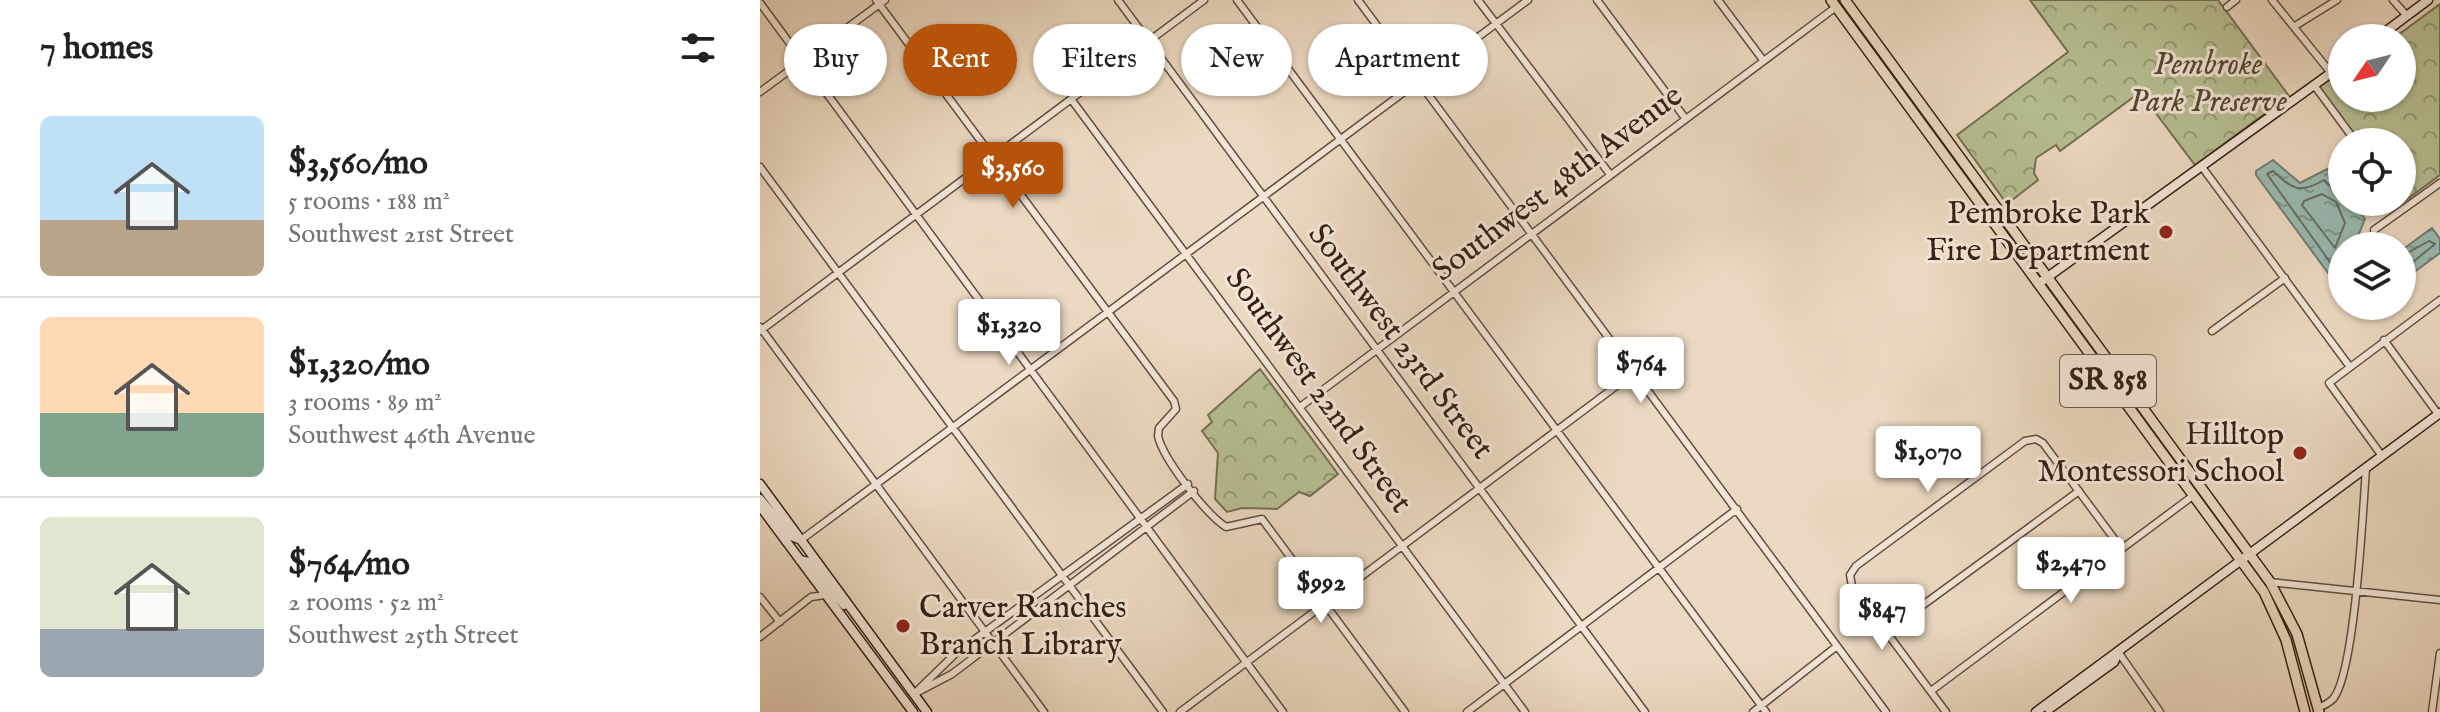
<!DOCTYPE html>
<html lang="en">
<head>
<meta charset="utf-8">
<style>
	:root { --surface:#fff; --page:#f2f2f2; --text:#202124; --muted:#757577; --line:#e0e0e0; --accent:#b45309 }
	body { margin:0; font-family:"IM FELL English",serif; background:var(--page); color:var(--text); height:100vh; display:flex; flex-direction:column; font-size:30px; white-space:nowrap }
	* { box-sizing:border-box; margin:0 }
	p { font-size:26px; color:var(--muted) }
	.icon { flex:none; width:44px; height:44px; fill:none; stroke:currentColor; stroke-width:2; stroke-linecap:round; stroke-linejoin:round }
	.map { position:relative; flex:1; overflow:hidden }
	.side { display:flex; flex-direction:column; background:var(--surface); width:760px }
	.side>* { flex:none }
	.hud { position:absolute; left:24px; top:24px; width:760px; height:72px; display:flex; gap:16px }
	.needle { width:52px; rotate:235deg }
	.tools { position:absolute; left:1568px; top:24px; display:grid; gap:16px }
	.tools a { display:grid; place-items:center; width:88px; height:88px; border-radius:50%; background:var(--surface); box-shadow:0 2px 6px #0004; font-size:40px }
	.price { position:absolute; translate:-50% -68px; padding:0 18px; border-radius:8px; background:#fff; color:#222; font-size:26px; line-height:52px; filter:drop-shadow(0 2px 4px #0008) }
	.price::after { content:''; position:absolute; left:50%; top:48px; width:24px; height:18px; margin-left:-12px; background:inherit; clip-path:polygon(0 0,100% 0,50% 100%) }
	.price.current { background:var(--accent); color:#fff }
	ul { padding:0; list-style:none }
	li { display:flex; align-items:center; gap:24px; height:200px; padding:0 40px }
	li+li { border-top:2px solid var(--line) }
	li span { display:grid; place-items:center; flex:none; width:224px; height:160px; border-radius:12px; color:#555 }
	li>.icon { margin-inline-start:auto }
	span .icon { width:96px; height:96px; fill:#fffc; stroke-width:1 }
	li b { font-size:34px }
	h2 { display:flex; justify-content:space-between; align-items:center; height:96px; padding:0 40px; font-size:34px }
	.chip { padding:0 28px; border-radius:36px; background:var(--surface); box-shadow:0 2px 6px #0004; font-size:28px; line-height:72px }
	.chip.current { background:var(--accent); color:#fff }
	main { display:flex; flex:1; min-height:0 }
	.map>svg:first-child { display:block }
</style>
</head>
<body>
<main>
<section class="side">
<h2>7 homes<svg class="icon" aria-label="filters" viewBox="0 0 24 24"><path d="M4 7h16M4 17h16"/><circle cx="9" cy="7" r="2"/><circle cx="15" cy="17" r="2"/></svg></h2>
<ul>
<li><span style="background:linear-gradient(#bfe0f5 65%,#b9a48a 0)"><svg class="icon" aria-label="home" viewBox="0 0 24 24"><path d="M3 11l9-7 9 7M6 9v11h12V9"/></svg></span><div><b>$3,560/mo</b><p>5 rooms · 188 m²</p><p>Southwest 21st Street</p></div></li>
<li><span style="background:linear-gradient(#ffd9b3 60%,#7fa58c 0)"><svg class="icon" aria-label="home" viewBox="0 0 24 24"><path d="M3 11l9-7 9 7M6 9v11h12V9"/></svg></span><div><b>$1,320/mo</b><p>3 rooms · 89 m²</p><p>Southwest 46th Avenue</p></div></li>
<li><span style="background:linear-gradient(#dfe7d0 70%,#9aa5b1 0)"><svg class="icon" aria-label="home" viewBox="0 0 24 24"><path d="M3 11l9-7 9 7M6 9v11h12V9"/></svg></span><div><b>$764/mo</b><p>2 rooms · 52 m²</p><p>Southwest 25th Street</p></div></li>
</ul>
</section>
<div class="map">
<svg width="1680" height="712" viewBox="0 0 1680 712">
	<defs>
		<pattern id="park-crowns" width="20" height="18" patternUnits="userSpaceOnUse" patternTransform="scale(2)"><rect width="20" height="18" fill="#b7bf93"/><path d="M2 6a3 3 0 1 1 6 0M12 15a3 3 0 1 1 6 0" fill="none" stroke="#959b77"/></pattern>
		<pattern id="water-ripples" width="26" height="14" patternUnits="userSpaceOnUse" patternTransform="scale(2)"><rect width="26" height="14" fill="#99bab0"/><path d="M2 4q2-2 4 0t4 0M15 11q2-2 4 0t4 0" fill="none" stroke="#7d978e"/></pattern>
	</defs>
	<rect width="100%" height="100%" fill="#ecd9c1"/>
	<filter id="stains"><feTurbulence type="fractalNoise" baseFrequency=".0025" numOctaves="4"/><feColorMatrix values="0 0 0 0 .2 0 0 0 0 .09 0 0 0 0 .02 0 0 0 .5 -.17"/></filter>
	<radialGradient id="worn" r=".72"><stop offset=".6" stop-color="#630" stop-opacity="0"/><stop offset="1" stop-color="#630" stop-opacity=".3"/></radialGradient>
	<!-- park -->
	<path fill="url(#park-crowns)" stroke="#757054" stroke-width="2" d="M1270 0H1458L1529 96 1435 165 1389 104 1394 99 1386 88 1300 151 1296 145 1276 158 1274 173 1278 180 1247 204 1197 135 1308 52Z
		M1680 4V175L1642 203V142H1597L1556 87 1582 68V98H1642V38H1634Z
		M500 369 578 474 550 496 539 492 517 509 482 508 467 512 455 499 458 453 442 431 452 422 448 415Z"/>
	<!-- water -->
	<path fill="url(#water-ripples)" stroke="#707c72" stroke-width="2" d="M1513 160 1540 183 1567 169 1582 188V202H1592L1605 219 1594 246H1582V292L1496 175V171Z
		M1672 228 1680 239V253L1642 281V250Z"/>
	<g fill="none" stroke-linecap="round" stroke-linejoin="round">
		<!-- shore -->
		<path stroke="#666d62" stroke-width="2" d="M1582 192 1574 190 1564 180C1540 194 1533 190 1513 171L1507 174 1582 279
			M1562 194 1576 202 1585 223 1575 248 1542 205 1544 201Z
			M1642 256 1669 241 1675 244 1642 271"/>
		<defs>
			<path id="street" d="M116 0 414 401 416 409 399 428 398 436C403 459 446 514 466 527L502 519 645 712
				M358 0 885 712
				M477 0 1006 712
				M598 0 1126 712
				M718 0 849 173
				M837 0 925 118
				M958 0 1003 60
				M1512 0 1571 73
				M1633 0 1647 16
				M0 3 523 712
				M1467 7 1476 0
				M1535 26 1577 0
				M1554 85 1596 142
				M0 92 125 0
				M311 99 765 712
				M0 167 403 712
				M1442 167 1590 367
				M1614 230 1680 183
				M0 327 284 712
				M0 331 444 0
				M1452 331 1525 278
				M1624 340 1678 414
				M540 407 1076 7
				M1622 456 1569 383 1680 300
				M41 540 768 0
				M1510 582 1680 600
				M0 597 20 622
				M1126 632 1319 491
				M0 637 51 597 65 595
				M1359 653 1400 712
				M1171 691 1434 495
				M154 694 196 653 428 484
				M154 694 192 674 434 491
				M1557 708C1563 706 1569 703 1573 699 1595 673 1603 510 1606 468
				M420 712 875 372
				M707 712 977 509
				M993 712 1077 646
				M1186 712 1092 586 1090 575 1096 566 1265 441 1276 439 1283 443 1361 548
				M1672 712 1680 653"/>
			<path id="secondary" d="M1617 38 1668 0
				M1278 284 1582 65
				M0 484 167 712
				M0 499 29 535 41 540
				M0 506 153 712
				M40 560 49 562 84 605
				M1289 709 1354 662 1358 653
				M1276 712 1680 413"/>
			<path id="primary" d="M1071 0 1504 592 1526 640 1545 712
				M1085 0 1510 582 1537 634 1559 712"/>
		</defs>
		<!-- street casing -->
		<use href="#street" stroke="#614e3f" stroke-width="9"/>
		<!-- secondary casing -->
		<use href="#secondary" stroke="#332014" stroke-width="11"/>
		<!-- primary casing -->
		<use href="#primary" stroke="#332014" stroke-width="12"/>
		<!-- street -->
		<use href="#street" stroke="#f3e6d7" stroke-width="6"/>
		<!-- secondary -->
		<use href="#secondary" stroke="#f3e6d7" stroke-width="8"/>
		<!-- primary -->
		<use href="#primary" stroke="#ecd9c1" stroke-width="9"/>
	</g>
	<!-- markers -->
	<g fill="#8f2418" stroke="#f3e6d7" stroke-width="3">
		<circle cx="1406" cy="232" r="8"/>
		<circle cx="1540" cy="453" r="8"/>
		<circle cx="143" cy="626" r="8"/>
	</g>
	<g text-anchor="middle" dominant-baseline="central" stroke-width="6" stroke-linejoin="round" paint-order="stroke">
		<!-- shield labels -->
		<rect fill="#f3e6d7" stroke="#6d5b4e" stroke-width="2" x="1300" y="355" width="96" height="52" rx="6"/>
		<g font-size="30" font-weight="bold" fill="#332014">
			<text x="1348" y="381">SR 858</text>
		</g>
		<!-- park labels -->
		<g font-size="32" font-style="italic" fill="#544834" stroke="#f3e6d7">
			<text x="1448" y="65">Pembroke<tspan x="1448" dy="37">Park Preserve</tspan></text>
		</g>
		<!-- street labels -->
		<g font-size="32" fill="#332014" stroke="#f3e6d7">
			<text transform="translate(798 184) rotate(-37)">Southwest 48th Avenue</text>
			<text transform="translate(640 342) rotate(53)">Southwest 23rd Street</text>
			<text transform="translate(558 391) rotate(54)">Southwest 22nd Street</text>
		</g>
		<!-- poi labels -->
		<g font-size="32" fill="#332014" stroke="#f3e6d7" text-anchor="end">
			<text x="1390" y="214">Pembroke Park<tspan x="1390" dy="37">Fire Department</tspan></text>
			<text x="1524" y="435">Hilltop<tspan x="1524" dy="37">Montessori School</tspan></text>
			<text x="159" y="608" text-anchor="start">Carver Ranches<tspan x="159" dy="37">Branch Library</tspan></text>
		</g>
	</g>
	<rect width="100%" height="100%" filter="url(#stains)"/>
	<rect width="100%" height="100%" fill="url(#worn)"/>
</svg>
<div class="tools">
<a><svg class="needle" viewBox="-14 -14 28 28"><path d="M0-13l5 13h-10z" fill="#e53935"/><path d="M0 13l5-13h-10z" fill="#757577"/></svg></a>
<a><svg class="icon" aria-label="locate" viewBox="0 0 24 24"><circle cx="12" cy="12" r="6"/><path d="M12 2v4M12 18v4M2 12h4M18 12h4"/></svg></a>
<a><svg class="icon" aria-label="layers" viewBox="0 0 24 24"><path d="M12 4l9 5-9 5-9-5zM3 14l9 5 9-5"/></svg></a>
</div>
<b class="price current" style="left:253px;top:210px">$3,560</b>
<b class="price" style="left:249px;top:367px">$1,320</b>
<b class="price" style="left:881px;top:405px">$764</b>
<b class="price" style="left:1168px;top:494px">$1,070</b>
<b class="price" style="left:1311px;top:605px">$2,470</b>
<b class="price" style="left:561px;top:625px">$992</b>
<b class="price" style="left:1122px;top:652px">$847</b>
<div class="hud">
<a class="chip">Buy</a>
<a class="chip current">Rent</a>
<a class="chip">Filters</a>
<a class="chip">New</a>
<a class="chip">Apartment</a>
</div>
</div>
</main>
</body>
</html>
